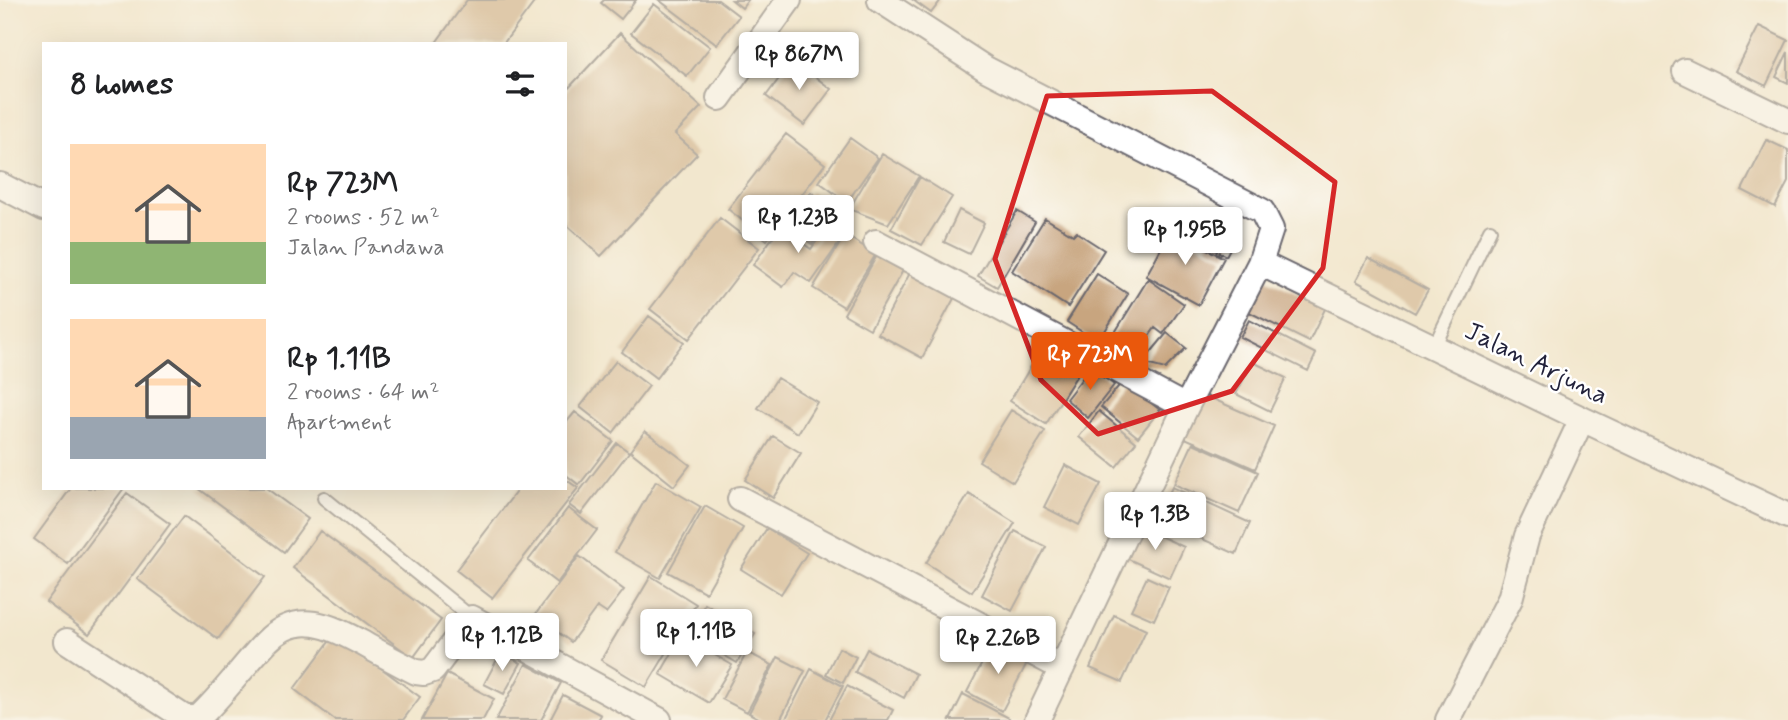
<!DOCTYPE html>
<html lang="en">
<head>
<meta charset="utf-8">
<style>
	:root { --surface:#fff; --page:#f6f6f6; --text:#202124; --muted:#757577; --accent:#ea580c }
	body { margin:0; font-family:Mynerve,sans-serif; background:var(--page); color:var(--text); height:100vh; display:flex; flex-direction:column; font-size:26px; white-space:nowrap }
	* { box-sizing:border-box; margin:0 }
	p { font-size:23px; color:var(--muted) }
	.icon { flex:none; width:38px; height:38px; fill:none; stroke:currentColor; stroke-width:2; stroke-linecap:round; stroke-linejoin:round }
	.map { position:relative; flex:1; overflow:hidden }
	.details { position:absolute; left:42px; top:42px; width:525px; height:448px; display:flex; flex-direction:column; background:var(--surface); border-radius:0px; box-shadow:0 7px 28px #0002 }
	.details>* { flex:none }
	.price { position:absolute; translate:-50% -60px; padding:0 16px; border-radius:7px; background:#fff; color:#222; font-size:23px; line-height:46px; filter:drop-shadow(0 2px 4px #0008) }
	.price::after { content:''; position:absolute; left:50%; top:42px; width:21px; height:16px; margin-left:-10px; background:inherit; clip-path:polygon(0 0,100% 0,50% 100%) }
	.price.current { background:var(--accent); color:#fff }
	ul { padding:0; list-style:none }
	li { display:flex; align-items:center; gap:21px; height:175px; padding:0 28px }
	li span { display:grid; place-items:center; flex:none; width:196px; height:140px; border-radius:0px; color:#555 }
	li>.icon { margin-inline-start:auto }
	span .icon { width:84px; height:84px; fill:#fffc; stroke-width:1 }
	li b { font-size:30px }
	h2 { display:flex; justify-content:space-between; align-items:center; height:84px; padding:0 28px; font-size:30px }
	.map>svg:first-child { display:block }
</style>
</head>
<body>
<div class="map">
<svg width="1788" height="720" viewBox="0 0 1788 720">
	<rect width="100%" height="100%" fill="#fff"/>
	<filter id="ink" filterUnits="userSpaceOnUse"><feTurbulence type="fractalNoise" baseFrequency=".0143" numOctaves="2"/><feDisplacementMap in="SourceGraphic" scale="14" xChannelSelector="R" yChannelSelector="G"/><feConvolveMatrix kernelMatrix="1 2 1 2 8 2 1 2 1" color-interpolation-filters="sRGB"/></filter>
	<filter id="wash" filterUnits="userSpaceOnUse"><feTurbulence type="fractalNoise" baseFrequency=".00686" numOctaves="4" result="noise"/><feDisplacementMap in="SourceGraphic" scale="28" xChannelSelector="R" yChannelSelector="G"/><feGaussianBlur stdDeviation="1.57" result="paint"/><feColorMatrix in="noise" values="0 0 0 0 0 0 0 0 0 0 0 0 0 0 0 0 0 1.4 0 .05"/><feComposite in="paint" operator="in"/></filter>
	<g filter="url(#wash)">
		<rect width="100%" height="100%" fill="#f2e7ce"/>
		<g id="blocks">
			<!-- building -->
			<path fill="#c8a57f" d="M467 0H536L503 44H435Z
				M604 0H636L621 19 601 3Z
				M659 0H718L739 16 717 44Z
				M732 0H748L742 8Z
				M913 0H941L931 13Z
				M654 4 710 47 687 76 631 33Z
				M1759 26 1788 40 1766 86 1736 71Z
				M620 33 701 107 675 134 697 154 601 256 565 223V92Z
				M1788 52V83L1776 77Z
				M793 60 831 89 804 125 766 96Z
				M786 134 825 164 767 240 728 209Z
				M850 138 878 158 847 202 819 182Z
				M1767 140 1788 150V182L1775 207 1742 190Z
				M882 154 919 176 888 224 849 209Z
				M920 177 952 197 922 245 891 229Z
				M811 192 836 210 812 244 787 226Z
				M959 210 984 223 969 254 944 242Z
				M1017 211 1035 222 997 287 978 276Z
				M720 218 759 248 689 339 650 309Z
				M1045 218 1073 235 1076 232 1104 250 1068 307 1012 271Z
				M831 221 847 232 811 283 794 272 783 287 753 265 780 227 811 249Z
				M1171 230 1224 258 1199 305 1146 276Z
				M1214 233 1233 243 1226 256 1207 246Z
				M845 235 876 254 844 307 813 288Z
				M880 250 906 265 870 329 844 314Z
				M1368 258 1428 290 1415 313 1356 281Z
				M913 267 958 291 922 358 878 334Z
				M1097 274 1128 294 1098 342 1067 322Z
				M1264 278 1325 309 1309 342 1247 311Z
				M1148 279 1184 304 1163 334 1155 328 1132 360 1106 347Z
				M649 316 684 342 656 378 622 352Z
				M1249 320 1316 354 1308 371 1240 337Z
				M1167 333 1186 348 1165 369 1142 363Z
				M1045 343 1082 367 1046 424 1010 401Z
				M616 361 649 386 613 433 580 407Z
				M1253 362 1286 378 1270 411 1236 394Z
				M1091 367 1114 385 1088 418 1066 399Z
				M777 378 817 402 798 433 758 408Z
				M1123 381 1160 410 1138 437 1101 407Z
				M1204 395 1274 426 1255 469 1185 438Z
				M1011 410 1045 431 1013 482 979 461Z
				M1099 411 1136 442 1116 467 1079 437Z
				M575 412 613 441 579 485 565 474V424Z
				M645 431 690 465 674 486 630 451Z
				M773 436 801 453 773 498 745 480Z
				M617 443 629 452 581 514 569 505Z
				M1193 443 1258 472 1239 513 1174 484Z
				M1065 465 1101 484 1079 525 1044 507Z
				M565 479 578 488 492 598 456 570 519 488H565Z
				M656 481 701 507 660 578 615 552Z
				M1172 487 1250 523 1236 554 1157 519Z
				M71 488H124L68 564 34 539Z
				M198 488H266L308 519 284 552Z
				M127 493 170 524 89 634 46 602Z
				M969 494 1015 523 972 592 926 563Z
				M705 506 743 528 706 593 668 572Z
				M568 508 597 530 557 583 528 561Z
				M184 516 265 577 218 639 137 579Z
				M1140 527 1184 547 1170 578 1126 558Z
				M767 528 807 553 781 594 741 569Z
				M320 531 441 620 413 658 293 568Z
				M1015 531 1046 547 1012 611 982 595Z
				M579 556 624 590 606 613 597 607 571 642 535 615Z
				M651 576 696 604 646 687 601 660Z
				M1147 577 1169 587 1154 620 1131 610Z
				M705 604 755 634 737 663 687 633Z
				M1114 615 1146 630 1122 682 1090 668Z
				M335 634 420 697 403 720H335L294 689Z
				M682 636 732 665 709 703 660 674Z
				M993 642 1028 661 1002 711 967 692Z
				M839 648 856 657 843 683 826 674Z
				M867 649 916 674 904 698 855 672Z
				M501 652 521 663 504 694 484 684Z
				M747 652 772 665 747 712 722 699Z
				M778 657 805 671 780 720H762L749 713Z
				M526 664 561 683 541 720H496Z
				M811 669 843 686 825 720H785Z
				M447 674 494 699 483 720H422Z
				M847 686 893 710 888 720H829Z
				M963 694 1009 718 1008 720H950Z
				M563 695 601 715 598 720H550Z"/>
		</g>
	</g>
	<g filter="url(#ink)">
		<use href="#blocks" fill-opacity="0" stroke="#6b676e" stroke-width="2"/>
		<g fill="none" stroke-linecap="round" stroke-linejoin="round">
			<defs>
				<path id="lane" d="M1434 347 1490 230
					M324 498 472 618"/>
				<path id="street" d="M880 0 986 69 1262 211 1271 229 1260 263 1186 407 1037 720
					M1685 71 1788 121
					M719 98 789 0
					M0 185 44 208
					M876 242 1186 407
					M1260 263 1582 419 1788 516
					M740 499 1062 668
					M67 641 185 718H198C223 695 243 666 266 642 298 609 330 626 364 644 381 654 399 663 416 672L424 673 433 670 472 618 659 720
					M1448 720 1510 599 1527 536 1582 419"/>
			</defs>
			<!-- lane casing -->
			<use href="#lane" stroke="#6b676e" stroke-width="16"/>
			<!-- street casing -->
			<use href="#street" stroke="#6b676e" stroke-width="28"/>
			<!-- lane -->
			<use href="#lane" stroke="#fff" stroke-width="12"/>
			<!-- street -->
			<use href="#street" stroke="#fff" stroke-width="24"/>
		</g>
	</g>
	<!-- marked area -->
	<path d="M0 0H1788V720H0ZM1212 91 1335 182 1323 268 1232 391 1098 434 1041 380 995 259 1047 96Z" fill="#f2e7ce" fill-opacity=".55" fill-rule="evenodd"/>
	<path fill="none" stroke="#d62828" stroke-width="5" stroke-linejoin="round" d="M1212 91 1335 182 1323 268 1232 391 1098 434 1041 380 995 259 1047 96Z"/>
	<g text-anchor="middle" dominant-baseline="central" stroke-width="5" stroke-linejoin="round" paint-order="stroke">
		<!-- street labels -->
		<g font-size="26" fill="#22223b" stroke="#fff">
			<text transform="translate(1536 364) rotate(26)">Jalan Arjuna</text>
		</g>
	</g>
</svg>
<b class="price" style="left:799px;top:92px">Rp 867M</b>
<b class="price" style="left:798px;top:255px">Rp 1.23B</b>
<b class="price" style="left:1185px;top:267px">Rp 1.95B</b>
<b class="price current" style="left:1090px;top:392px">Rp 723M</b>
<b class="price" style="left:1155px;top:552px">Rp 1.3B</b>
<b class="price" style="left:696px;top:669px">Rp 1.11B</b>
<b class="price" style="left:502px;top:673px">Rp 1.12B</b>
<b class="price" style="left:998px;top:676px">Rp 2.26B</b>
<section class="details">
<h2>8 homes<svg class="icon" aria-label="filters" viewBox="0 0 24 24"><path d="M4 7h16M4 17h16"/><circle cx="9" cy="7" r="2"/><circle cx="15" cy="17" r="2"/></svg></h2>
<ul>
<li><span style="background:linear-gradient(#ffd9b3 70%,#8fb573 0)"><svg class="icon" aria-label="home" viewBox="0 0 24 24"><path d="M3 11l9-7 9 7M6 9v11h12V9"/></svg></span><div><b>Rp 723M</b><p>2 rooms · 52 m²</p><p>Jalan Pandawa</p></div></li>
<li><span style="background:linear-gradient(#ffd9b3 70%,#9aa5b1 0)"><svg class="icon" aria-label="home" viewBox="0 0 24 24"><path d="M3 11l9-7 9 7M6 9v11h12V9"/></svg></span><div><b>Rp 1.11B</b><p>2 rooms · 64 m²</p><p>Apartment</p></div></li>
</ul>
</section>
</div>
</body>
</html>
